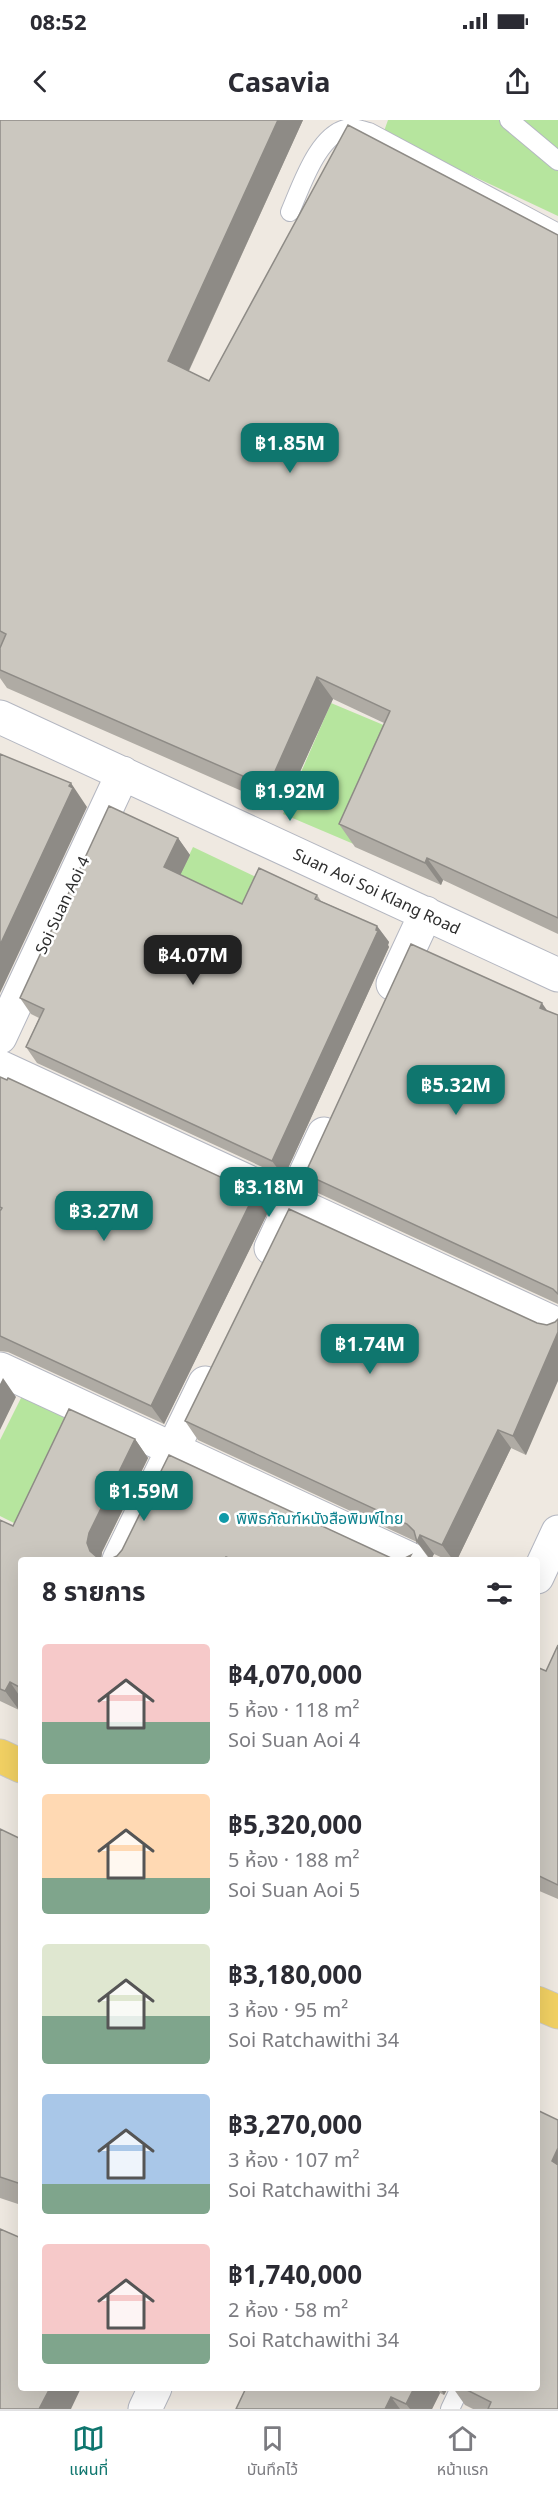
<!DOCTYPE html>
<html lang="th">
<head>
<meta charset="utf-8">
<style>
	:root { --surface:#fff; --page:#f7f7f7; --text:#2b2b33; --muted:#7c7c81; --line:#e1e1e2; --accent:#0f766e }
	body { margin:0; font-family:"Noto Sans","Noto Sans Thai",sans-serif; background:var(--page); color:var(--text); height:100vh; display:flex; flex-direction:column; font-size:22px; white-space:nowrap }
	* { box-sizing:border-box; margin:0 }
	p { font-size:20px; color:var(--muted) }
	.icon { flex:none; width:33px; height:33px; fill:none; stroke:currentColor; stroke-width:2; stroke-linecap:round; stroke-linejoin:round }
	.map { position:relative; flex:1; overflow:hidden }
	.details { position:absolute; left:18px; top:1437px; width:522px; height:834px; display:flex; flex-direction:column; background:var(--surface); border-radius:6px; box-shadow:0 6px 24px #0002 }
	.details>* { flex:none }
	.price { position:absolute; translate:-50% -51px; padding:0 14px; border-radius:12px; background:var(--accent); color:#fff; font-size:20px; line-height:39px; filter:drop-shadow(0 2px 3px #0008) }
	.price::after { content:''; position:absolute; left:50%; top:36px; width:18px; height:14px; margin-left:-9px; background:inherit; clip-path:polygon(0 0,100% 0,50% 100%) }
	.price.current { background:#222; color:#fff }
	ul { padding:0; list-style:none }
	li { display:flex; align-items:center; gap:18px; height:150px; padding:0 24px }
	li span { display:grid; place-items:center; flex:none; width:168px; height:120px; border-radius:6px; color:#555 }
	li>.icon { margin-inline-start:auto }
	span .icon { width:72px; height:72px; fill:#fffc; stroke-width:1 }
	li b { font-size:26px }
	h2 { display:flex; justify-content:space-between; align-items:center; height:72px; padding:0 24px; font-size:26px }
	.status { display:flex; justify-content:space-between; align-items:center; height:42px; padding:0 30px; background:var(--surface); direction:ltr }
	.status svg { height:16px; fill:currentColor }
	header { display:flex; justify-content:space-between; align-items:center; height:78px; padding:0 24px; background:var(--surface); font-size:27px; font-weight:700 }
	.tabs { display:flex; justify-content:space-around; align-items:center; height:84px; border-top:2px solid var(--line); background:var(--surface); font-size:16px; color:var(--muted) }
	.tabs a { display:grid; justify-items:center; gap:3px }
	.tabs .current { color:var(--accent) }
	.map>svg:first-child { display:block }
</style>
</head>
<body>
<div class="status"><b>08:52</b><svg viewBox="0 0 49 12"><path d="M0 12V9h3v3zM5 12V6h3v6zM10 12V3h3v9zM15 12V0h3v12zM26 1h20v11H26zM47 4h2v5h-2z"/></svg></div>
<header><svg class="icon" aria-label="back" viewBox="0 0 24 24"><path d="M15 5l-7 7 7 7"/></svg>Casavia<svg class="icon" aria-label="share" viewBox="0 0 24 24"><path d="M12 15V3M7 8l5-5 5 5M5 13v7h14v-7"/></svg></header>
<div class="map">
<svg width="558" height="2289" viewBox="0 0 558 2289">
	<rect width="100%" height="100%" fill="#efe9e1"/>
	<!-- green -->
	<path fill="#b6e59e" d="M388 0H558V96L383 14Z
		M331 583 405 614 356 725 283 694Z
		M193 727 279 768 258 812 172 771Z
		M25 1270 94 1304 38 1415 0 1396V1320Z"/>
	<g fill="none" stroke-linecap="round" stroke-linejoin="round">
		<defs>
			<path id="lane" d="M509 0 558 41
				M290 92C301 67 319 10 351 8 356 8 364 11 369 12L558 113
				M450 2289 460 2268"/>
			<path id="street" d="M0 597 558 855
				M393 864 426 793
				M0 917 123 653
				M0 947 558 1205
				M271 1128 324 1014
				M0 1249 412 1440
				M119 1440 205 1263"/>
			<path id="secondary" d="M537 1457 558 1412
				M145 2289 155 2268"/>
			<path id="primary" d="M0 1636 21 1646
				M537 1883 558 1892"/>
		</defs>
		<!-- lane casing -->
		<use href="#lane" stroke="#b4b7c1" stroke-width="20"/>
		<!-- street casing -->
		<use href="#street" stroke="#b4b7c1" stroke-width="35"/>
		<!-- secondary casing -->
		<use href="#secondary" stroke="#b4b7c1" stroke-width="35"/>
		<!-- primary casing -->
		<use href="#primary" stroke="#c9c9c9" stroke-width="35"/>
		<!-- lane -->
		<use href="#lane" stroke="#fff" stroke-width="18"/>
		<!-- street -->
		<use href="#street" stroke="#fff" stroke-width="33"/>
		<!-- secondary -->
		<use href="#secondary" stroke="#fff" stroke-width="33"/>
		<!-- primary -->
		<use href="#primary" stroke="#f2d163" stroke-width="33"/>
	</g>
	<!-- wall -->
	<path fill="#afaba4" d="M0 0H303L189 251 209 261 558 115V814L443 760 441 765 355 727 339 704 384 603 333 579 283 689 7 568 0 558Z
		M178 718 190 735 180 755 242 784 317 775 321 781 377 806 389 822 388 825 389 827 284 1057 37 943 26 927 39 898 31 894 20 878Z
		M548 891 558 895V1184L318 1073 305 1054Z
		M0 957 268 1092 164 1304 8 1232 0 1231Z
		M537 1203 526 1335 511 1328 457 1440H447L434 1434 430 1440 417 1422 198 1320 185 1301Z
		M135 1319 148 1338 102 1432 101 1439 108 1440 117 1436 391 1438 414 1440H21V1585L19 1590 0 1581V1400L13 1406Z
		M558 1525V1779L537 1770V1552L546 1551Z
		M0 1709 21 1719V2085L0 2078Z
		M246 2268H448L444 2275 440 2273 432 2289H236Z
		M453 2268H463L558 2289H473L465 2285Z"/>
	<!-- shaded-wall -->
	<path fill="#8e8b86" d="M278 0H303L183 263 168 241Z
		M317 557 333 579 283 689 268 667Z
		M71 663 87 687 0 873V825Z
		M178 718 190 735 176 764 164 747Z
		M427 738 443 760 441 765 425 743Z
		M377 806 389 822 388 825 389 827 284 1057 272 1041Z
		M542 883 555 902 540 888Z
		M255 1073 268 1092 164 1304 151 1286Z
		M558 1212V1261L526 1335 513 1316Z
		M3 1258 16 1277 0 1310V1264Z
		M498 1310 511 1328 457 1440H453L442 1425Z
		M135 1319 148 1338 102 1432 101 1440 90 1431 87 1423 89 1413Z
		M420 1415 434 1434 431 1440 417 1422Z
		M10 1562 21 1578V1585L19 1590 5 1571Z
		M558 2028V2050L552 2041Z
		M50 2268H81L71 2289H39Z
		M414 2268H437L440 2273 432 2289H410L406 2284Z
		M440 2268H448L444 2275Z
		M391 2277 400 2289H385Z"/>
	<!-- building -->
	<path fill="#cbc7bf" stroke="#8e8b86" stroke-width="1.5" d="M0 0H278L168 241 209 261 348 5 558 115V798L427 738 425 743 339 704 390 591 317 557 268 667 0 550V528L6 514 0 511Z
		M0 634 71 663 69 666 73 668 0 825Z
		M109 686 178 718 164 747 242 784 259 748 317 775 315 779 377 806 376 810 378 811 272 1041 26 927 44 889 20 878Z
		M411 824 542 883 540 888 558 895V1174L553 1169 305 1054Z
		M0 957 7 960 8 958 255 1073 151 1286 0 1216V1091L2 1088 0 1087Z
		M289 1089 537 1203 547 1205 555 1202 558 1199V1212L513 1316 498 1310 442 1425 420 1415 417 1422 414 1411 407 1404 185 1301Z
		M69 1289 135 1319 89 1413 87 1423 90 1431 98 1438 108 1440 117 1436 122 1430 169 1335 391 1438 401 1440 411 1435 408 1440H233L226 1437 224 1440H21V1568L10 1562 5 1571 0 1569V1400L13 1406Z
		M558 1525V1765L537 1755V1552L539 1548 546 1551Z
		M0 1709 21 1719V2064L0 2057Z
		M537 1990 558 2000V2028L552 2041 558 2045V2289H488L491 2282 463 2268H537Z
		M0 2109 21 2118V2268H50L39 2289H0Z
		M246 2268H414L406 2284 391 2277 385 2289H236Z"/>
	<!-- markers -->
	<circle fill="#0f9aa8" stroke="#fff" stroke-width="2" cx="224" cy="1398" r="6"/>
	<g text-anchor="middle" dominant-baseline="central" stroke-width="5" stroke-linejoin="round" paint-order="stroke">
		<!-- street labels -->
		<g font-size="16" fill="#2e2e2e" stroke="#fff">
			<text transform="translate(377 771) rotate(25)">Suan Aoi Soi Klang Road</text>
			<text transform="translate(62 785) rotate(-65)">Soi Suan Aoi 4</text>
		</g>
		<!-- culture labels -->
		<g font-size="16" fill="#0d838f" stroke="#fff" text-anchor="start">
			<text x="236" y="1398">พิพิธภัณฑ์หนังสือพิมพ์ไทย</text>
		</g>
	</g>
</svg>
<b class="price" style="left:290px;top:354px">฿1.85M</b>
<b class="price" style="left:290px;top:702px">฿1.92M</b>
<b class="price current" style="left:193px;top:866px">฿4.07M</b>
<b class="price" style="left:456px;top:996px">฿5.32M</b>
<b class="price" style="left:269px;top:1098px">฿3.18M</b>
<b class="price" style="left:104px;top:1122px">฿3.27M</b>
<b class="price" style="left:370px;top:1255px">฿1.74M</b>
<b class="price" style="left:144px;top:1402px">฿1.59M</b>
<section class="details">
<h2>8 รายการ<svg class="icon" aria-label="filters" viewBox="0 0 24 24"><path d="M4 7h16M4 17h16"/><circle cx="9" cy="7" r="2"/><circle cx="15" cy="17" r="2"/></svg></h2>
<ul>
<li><span style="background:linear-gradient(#f6c9c9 65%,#7fa58c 0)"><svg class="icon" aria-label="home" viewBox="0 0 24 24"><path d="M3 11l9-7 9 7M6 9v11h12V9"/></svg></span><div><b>฿4,070,000</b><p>5 ห้อง · 118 m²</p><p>Soi Suan Aoi 4</p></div></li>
<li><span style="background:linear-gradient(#ffd9b3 70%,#7fa58c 0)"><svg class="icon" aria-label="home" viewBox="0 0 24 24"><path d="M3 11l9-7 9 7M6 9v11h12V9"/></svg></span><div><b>฿5,320,000</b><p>5 ห้อง · 188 m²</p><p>Soi Suan Aoi 5</p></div></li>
<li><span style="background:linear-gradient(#dfe7d0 60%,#7fa58c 0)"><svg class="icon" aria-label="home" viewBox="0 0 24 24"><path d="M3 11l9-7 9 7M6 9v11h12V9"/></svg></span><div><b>฿3,180,000</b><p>3 ห้อง · 95 m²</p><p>Soi Ratchawithi 34</p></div></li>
<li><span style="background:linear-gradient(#a9c7e8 75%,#7fa58c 0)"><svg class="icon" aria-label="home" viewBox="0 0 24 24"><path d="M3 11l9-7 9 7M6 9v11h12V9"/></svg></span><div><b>฿3,270,000</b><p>3 ห้อง · 107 m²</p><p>Soi Ratchawithi 34</p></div></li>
<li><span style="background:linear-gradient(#f6c9c9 75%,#7fa58c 0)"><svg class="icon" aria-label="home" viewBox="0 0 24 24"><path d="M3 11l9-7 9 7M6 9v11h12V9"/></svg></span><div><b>฿1,740,000</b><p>2 ห้อง · 58 m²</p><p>Soi Ratchawithi 34</p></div></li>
</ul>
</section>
</div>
<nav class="tabs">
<a class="current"><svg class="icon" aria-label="map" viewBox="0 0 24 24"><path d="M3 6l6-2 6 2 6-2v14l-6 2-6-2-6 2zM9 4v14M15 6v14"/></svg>แผนที่</a>
<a><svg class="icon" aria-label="saved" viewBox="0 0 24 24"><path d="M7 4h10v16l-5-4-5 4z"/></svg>บันทึกไว้</a>
<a><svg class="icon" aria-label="home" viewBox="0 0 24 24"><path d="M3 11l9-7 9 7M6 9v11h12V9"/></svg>หน้าแรก</a>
</nav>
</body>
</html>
